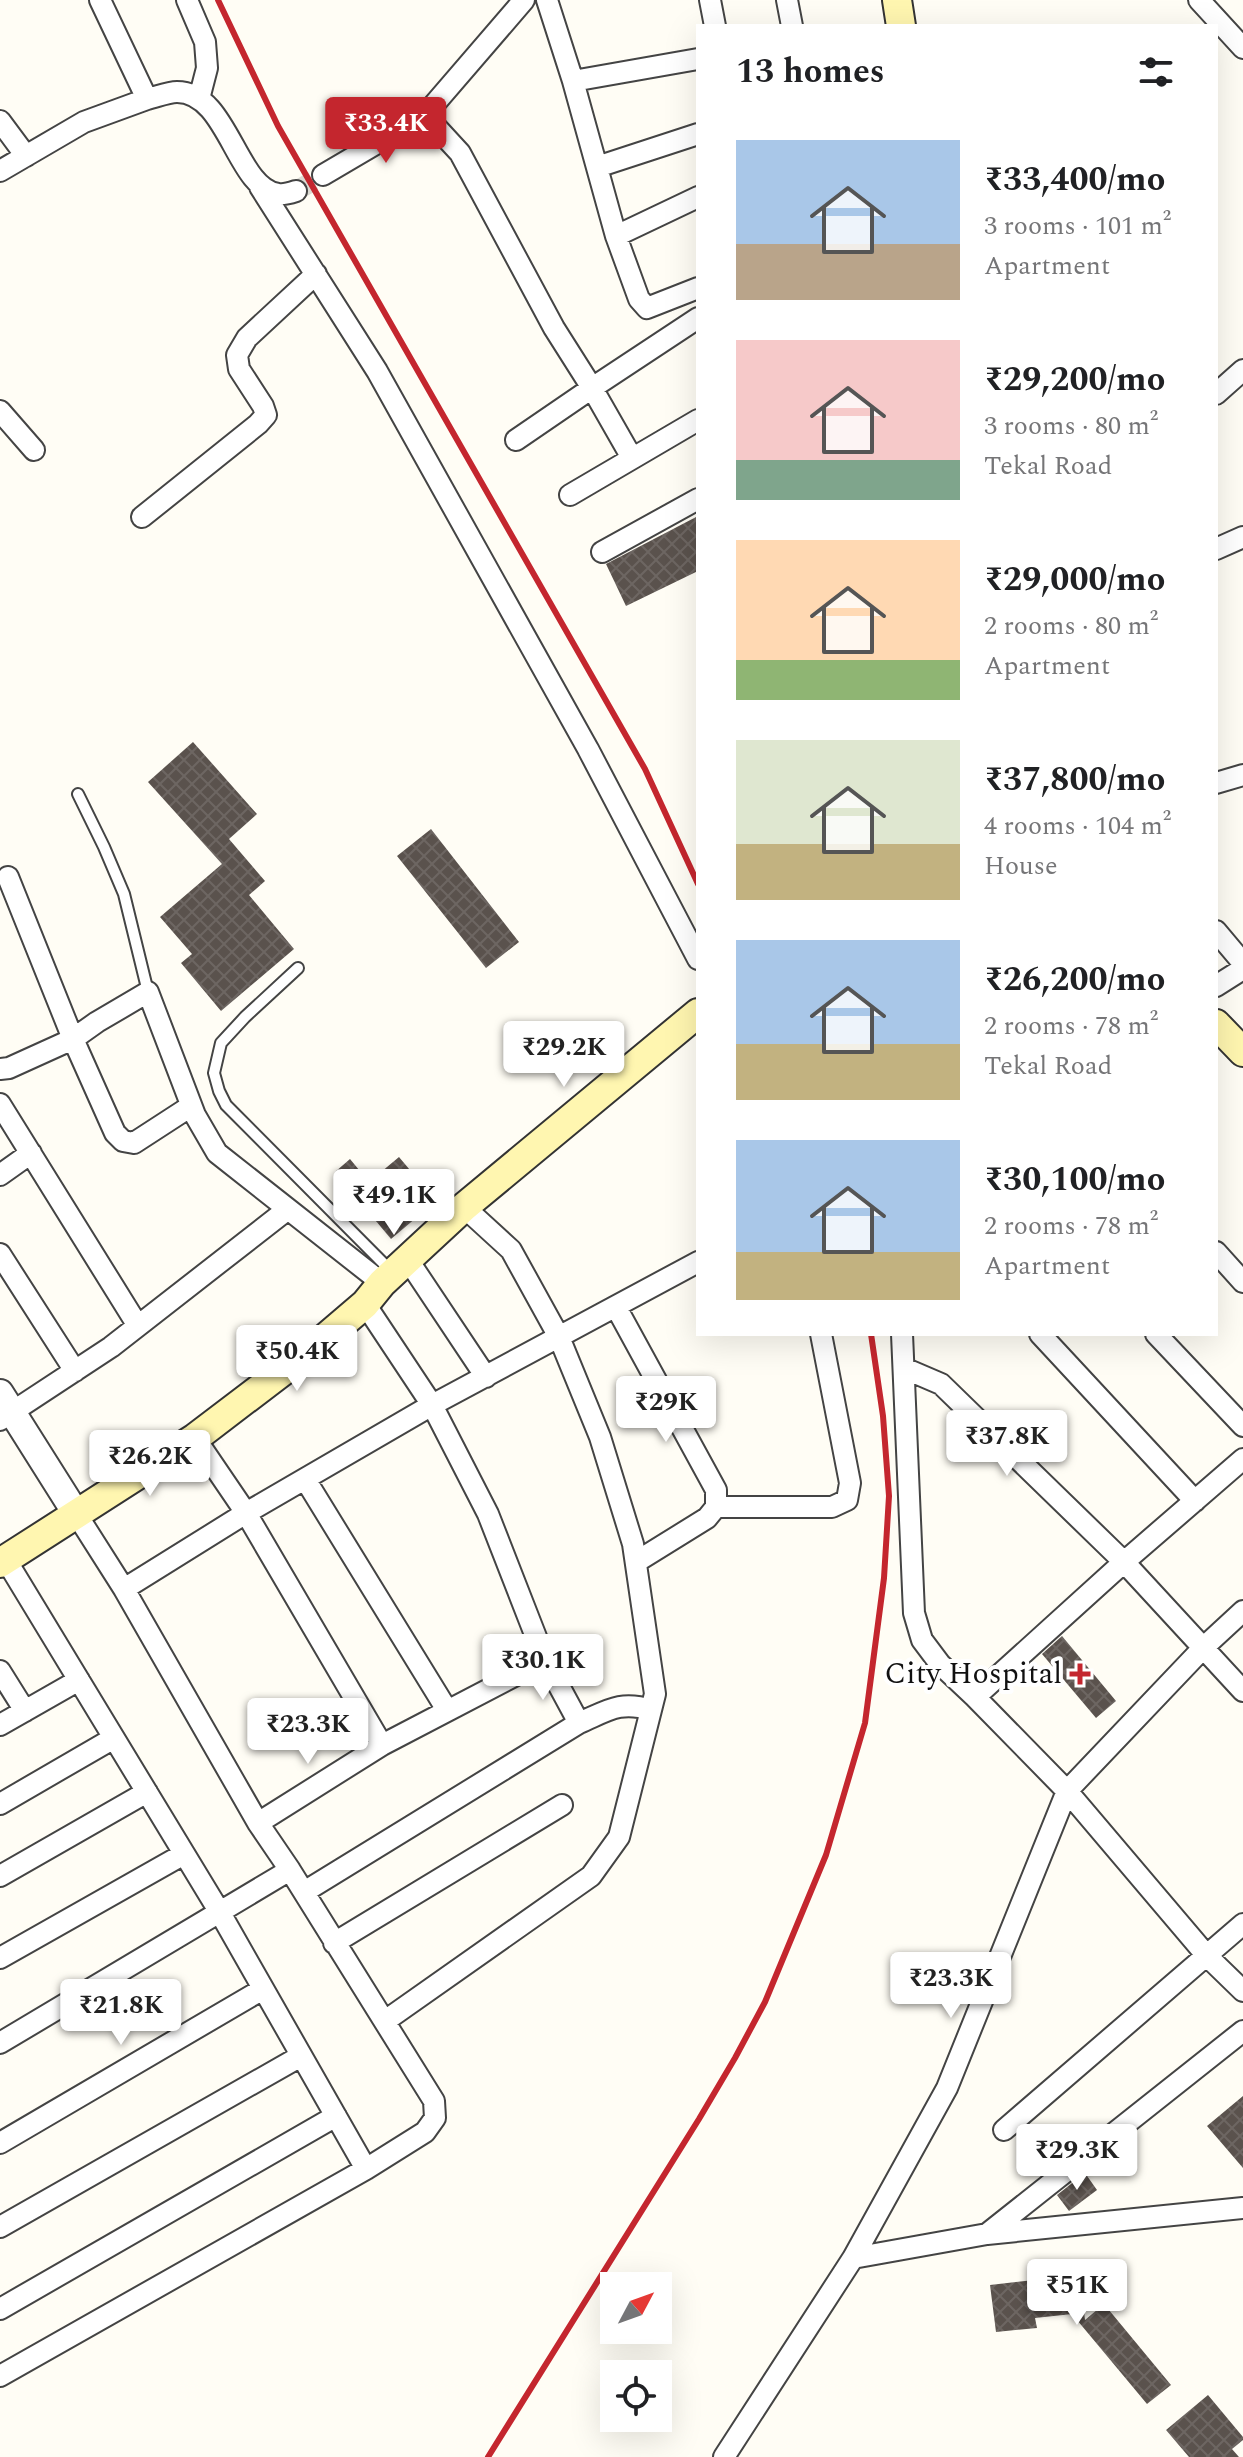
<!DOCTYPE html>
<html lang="en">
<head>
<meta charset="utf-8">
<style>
	:root { --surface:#fff; --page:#f6f6f6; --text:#202124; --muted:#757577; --accent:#c4262e }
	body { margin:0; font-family:Spectral,serif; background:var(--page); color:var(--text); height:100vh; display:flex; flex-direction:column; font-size:30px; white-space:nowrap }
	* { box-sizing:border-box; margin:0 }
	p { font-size:26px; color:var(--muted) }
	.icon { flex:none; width:44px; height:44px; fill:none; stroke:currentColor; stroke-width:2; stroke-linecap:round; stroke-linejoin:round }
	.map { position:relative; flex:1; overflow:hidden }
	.side { position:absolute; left:696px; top:24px; width:522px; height:1312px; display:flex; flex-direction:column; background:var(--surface); border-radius:0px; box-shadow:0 8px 32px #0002 }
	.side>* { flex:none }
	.needle { width:52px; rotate:49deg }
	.controls { position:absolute; left:600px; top:2272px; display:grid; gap:16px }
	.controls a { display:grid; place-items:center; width:72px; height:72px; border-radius:0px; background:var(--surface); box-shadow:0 8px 32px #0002; font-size:40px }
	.price { position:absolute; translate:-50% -68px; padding:0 18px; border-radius:8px; background:#fff; color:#222; font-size:26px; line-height:52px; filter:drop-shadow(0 2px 4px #0008) }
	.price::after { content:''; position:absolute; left:50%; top:48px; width:24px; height:18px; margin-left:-12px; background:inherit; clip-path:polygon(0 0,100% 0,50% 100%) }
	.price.on { background:var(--accent); color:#fff }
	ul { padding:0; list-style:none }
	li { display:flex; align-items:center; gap:24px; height:200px; padding:0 40px }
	li span { display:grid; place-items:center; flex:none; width:224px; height:160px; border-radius:0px; color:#555 }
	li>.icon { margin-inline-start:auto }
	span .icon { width:96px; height:96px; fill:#fffc; stroke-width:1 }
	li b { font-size:34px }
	h2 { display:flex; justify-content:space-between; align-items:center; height:96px; padding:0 40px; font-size:34px }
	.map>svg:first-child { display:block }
</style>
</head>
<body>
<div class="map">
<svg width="1243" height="2457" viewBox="0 0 1243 2457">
	<defs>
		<pattern id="building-cross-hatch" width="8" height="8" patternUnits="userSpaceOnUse" patternTransform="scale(2)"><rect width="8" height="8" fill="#5a524d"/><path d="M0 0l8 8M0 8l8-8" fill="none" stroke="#6d6662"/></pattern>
	</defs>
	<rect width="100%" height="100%" fill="#fffdf5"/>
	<!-- building -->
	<path fill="url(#building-cross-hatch)" d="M698 516V571L626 606 606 564Z
		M193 742 257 814 229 839 265 881 249 895 294 949 221 1011 181 963 192 954 160 917 222 864 148 782Z
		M431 829 519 942 486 968 397 856Z
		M399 1157 436 1201 391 1239 335 1172 350 1159 369 1182Z
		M1062 1636 1116 1701 1096 1718 1042 1654Z
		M1243 2096V2168L1207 2126Z
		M1085 2173 1097 2190 1069 2211 1057 2195Z
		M1052 2278 1053 2287 1081 2284 1085 2320 1104 2304 1171 2385 1147 2404 1072 2314 1035 2318 1037 2328 996 2332 990 2285Z
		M1208 2395 1243 2437V2440L1232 2449 1239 2457H1189L1166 2430Z"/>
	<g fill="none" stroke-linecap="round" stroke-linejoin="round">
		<!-- minor-tunnel -->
		<path stroke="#dbdad3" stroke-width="20" stroke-dasharray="20 10" stroke-linecap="butt" d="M296 191 323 175"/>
		<defs>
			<path id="service" d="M78 794 104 847 124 894 148 992
				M298 968 245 1017 221 1043 214 1073 219 1091 226 1105 392 1272"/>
			<path id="minor" d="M187 0 205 42 207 68 199 99
				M547 0 573 81 616 236 639 299 647 308 698 288
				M710 0 715 26
				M787 0 792 26
				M1199 0 1243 48
				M573 81 698 59
				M147 99C156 97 168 92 177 92 228 92 236 188 278 194 283 195 290 193 296 191
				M425 115 460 153 554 328 592 388 698 318
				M0 121 26 156
				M597 167 698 134
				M0 171 84 122 147 99 100 0
				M323 175 425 115 524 0
				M260 187 377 371 588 749 698 959
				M616 236 698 197
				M1216 394 1243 370
				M0 411 34 450
				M516 440 592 388 632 458
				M570 495 698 420
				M142 517 258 424 266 415 263 406 239 369 237 355 247 338 316 274
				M1216 549 1243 537
				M602 552 698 499
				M1216 783 1243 775
				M8 877 73 1039 115 1133 123 1141 134 1143 191 1106
				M1216 931 1243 963
				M1216 986 1243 969
				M0 1069 9 1068 73 1039 97 1022 148 992 195 1115 217 1153 382 1283
				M0 1104 138 1326
				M0 1175 31 1153
				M1216 1252 1243 1282
				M0 1254 75 1371
				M408 1260 486 1377
				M616 1307 716 1490V1507L707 1518 636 1562
				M902 1334 914 1613 922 1640 940 1664 975 1697 1067 1791 1207 1956 1243 1991
				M1040 1334 1195 1501
				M1156 1334 1243 1426
				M906 1369 941 1384 1124 1562 1243 1459
				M0 1420 111 1347 288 1209
				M195 1438 246 1513 382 1745
				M305 1479 447 1710
				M716 1507H832L847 1500 850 1483 821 1334
				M6 1560 219 1911 366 2169 425 2132 435 2118 434 2101 290 1870 258 1823 124 1589 77 1515
				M124 1589 246 1513 432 1405 698 1262
				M545 1660 579 1723
				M0 1671 25 1711
				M975 1697 1124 1562 1243 1691
				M0 1725 79 1680
				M0 1804 114 1738
				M258 1823 382 1745 545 1660 488 1514 432 1405 365 1304
				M0 1876 147 1792
				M304 1892 579 1723C607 1711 620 1700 651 1710
				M334 1943 562 1805
				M0 1958 184 1854
				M385 2021 591 1876 619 1837 655 1694 633 1544 600 1437 559 1337 511 1250 464 1207
				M0 2043 290 1870
				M1004 2130 1243 1924
				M0 2143 263 1989
				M0 2227 301 2056
				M987 2234 1243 2031
				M853 2258 947 2088 1067 1791 1204 1647 1243 1611
				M0 2309 336 2116
				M0 2376 366 2169
				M724 2457 853 2258 987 2234 1243 2208"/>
			<path id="tertiary" d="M0 1393 77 1515"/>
			<path id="secondary" d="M897 0 901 26
				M1216 1024 1243 1052
				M0 1563 195 1438 317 1345 365 1304 382 1283 464 1207 698 1013"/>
		</defs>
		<!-- service casing -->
		<use href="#service" stroke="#444" stroke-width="14"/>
		<!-- minor casing -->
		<use href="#minor" stroke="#444" stroke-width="24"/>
		<!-- tertiary casing -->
		<use href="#tertiary" stroke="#444" stroke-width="30"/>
		<!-- secondary casing -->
		<use href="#secondary" stroke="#333" stroke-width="32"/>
		<!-- service -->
		<use href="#service" stroke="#fff" stroke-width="10"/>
		<!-- minor -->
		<use href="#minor" stroke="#fff" stroke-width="20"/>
		<!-- tertiary -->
		<use href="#tertiary" stroke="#fff" stroke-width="26"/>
		<!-- secondary -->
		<use href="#secondary" stroke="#fff6b0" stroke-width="28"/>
		<!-- rail -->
		<path stroke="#c4262e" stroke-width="6" d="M218 0 278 126 645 769 698 884
			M488 2457 699 2119 735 2058 765 2002 826 1855 865 1723 884 1578 889 1496 883 1416 871 1334"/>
	</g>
	<!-- markers -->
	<path fill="#c4262e" stroke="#fff" stroke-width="3" d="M1076 1662h8v8h8v8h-8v8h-8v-8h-8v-8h8z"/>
	<g text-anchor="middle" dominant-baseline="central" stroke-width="8" stroke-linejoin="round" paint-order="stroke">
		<!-- poi labels -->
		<g font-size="30" fill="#111" stroke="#fff" text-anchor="end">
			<text x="1062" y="1674">City Hospital</text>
		</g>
	</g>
</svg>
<div class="controls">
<a><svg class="needle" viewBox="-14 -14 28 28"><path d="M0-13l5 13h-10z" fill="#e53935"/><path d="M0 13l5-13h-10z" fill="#757577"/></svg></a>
<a><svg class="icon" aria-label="locate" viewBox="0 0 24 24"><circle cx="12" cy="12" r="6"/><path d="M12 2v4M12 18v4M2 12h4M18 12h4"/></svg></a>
</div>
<b class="price on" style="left:386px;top:165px">₹33.4K</b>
<b class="price" style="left:564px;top:1089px">₹29.2K</b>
<b class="price" style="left:394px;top:1237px">₹49.1K</b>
<b class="price" style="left:297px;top:1393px">₹50.4K</b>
<b class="price" style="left:666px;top:1444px">₹29K</b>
<b class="price" style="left:1007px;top:1478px">₹37.8K</b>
<b class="price" style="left:150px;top:1498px">₹26.2K</b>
<b class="price" style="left:543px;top:1702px">₹30.1K</b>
<b class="price" style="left:308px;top:1766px">₹23.3K</b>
<b class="price" style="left:951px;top:2020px">₹23.3K</b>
<b class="price" style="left:121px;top:2047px">₹21.8K</b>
<b class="price" style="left:1077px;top:2192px">₹29.3K</b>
<b class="price" style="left:1077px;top:2327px">₹51K</b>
<section class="side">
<h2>13 homes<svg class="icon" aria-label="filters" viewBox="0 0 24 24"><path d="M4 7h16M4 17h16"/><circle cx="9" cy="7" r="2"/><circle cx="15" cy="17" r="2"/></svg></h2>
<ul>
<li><span style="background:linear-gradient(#a9c7e8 65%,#b9a48a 0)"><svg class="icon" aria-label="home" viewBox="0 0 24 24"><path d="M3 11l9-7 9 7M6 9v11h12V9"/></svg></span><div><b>₹33,400/mo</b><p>3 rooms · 101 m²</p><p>Apartment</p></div></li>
<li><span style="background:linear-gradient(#f6c9c9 75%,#7fa58c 0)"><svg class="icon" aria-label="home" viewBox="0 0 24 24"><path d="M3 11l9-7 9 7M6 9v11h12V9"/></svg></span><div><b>₹29,200/mo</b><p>3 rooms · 80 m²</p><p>Tekal Road</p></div></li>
<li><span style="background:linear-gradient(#ffd9b3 75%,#8fb573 0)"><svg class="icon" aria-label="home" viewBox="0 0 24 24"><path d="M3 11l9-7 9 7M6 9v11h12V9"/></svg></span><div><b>₹29,000/mo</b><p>2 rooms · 80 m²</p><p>Apartment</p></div></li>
<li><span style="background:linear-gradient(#dfe7d0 65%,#c2b280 0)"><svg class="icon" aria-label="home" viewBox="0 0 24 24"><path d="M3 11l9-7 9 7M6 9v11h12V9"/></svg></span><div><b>₹37,800/mo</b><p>4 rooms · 104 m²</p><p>House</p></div></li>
<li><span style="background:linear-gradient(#a9c7e8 65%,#c2b280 0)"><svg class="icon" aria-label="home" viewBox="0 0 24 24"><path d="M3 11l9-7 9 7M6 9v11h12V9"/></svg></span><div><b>₹26,200/mo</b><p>2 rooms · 78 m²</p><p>Tekal Road</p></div></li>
<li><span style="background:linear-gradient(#a9c7e8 70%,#c2b280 0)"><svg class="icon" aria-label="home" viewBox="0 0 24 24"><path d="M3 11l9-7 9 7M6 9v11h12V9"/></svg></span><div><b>₹30,100/mo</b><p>2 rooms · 78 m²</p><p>Apartment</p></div></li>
</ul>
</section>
</div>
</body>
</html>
